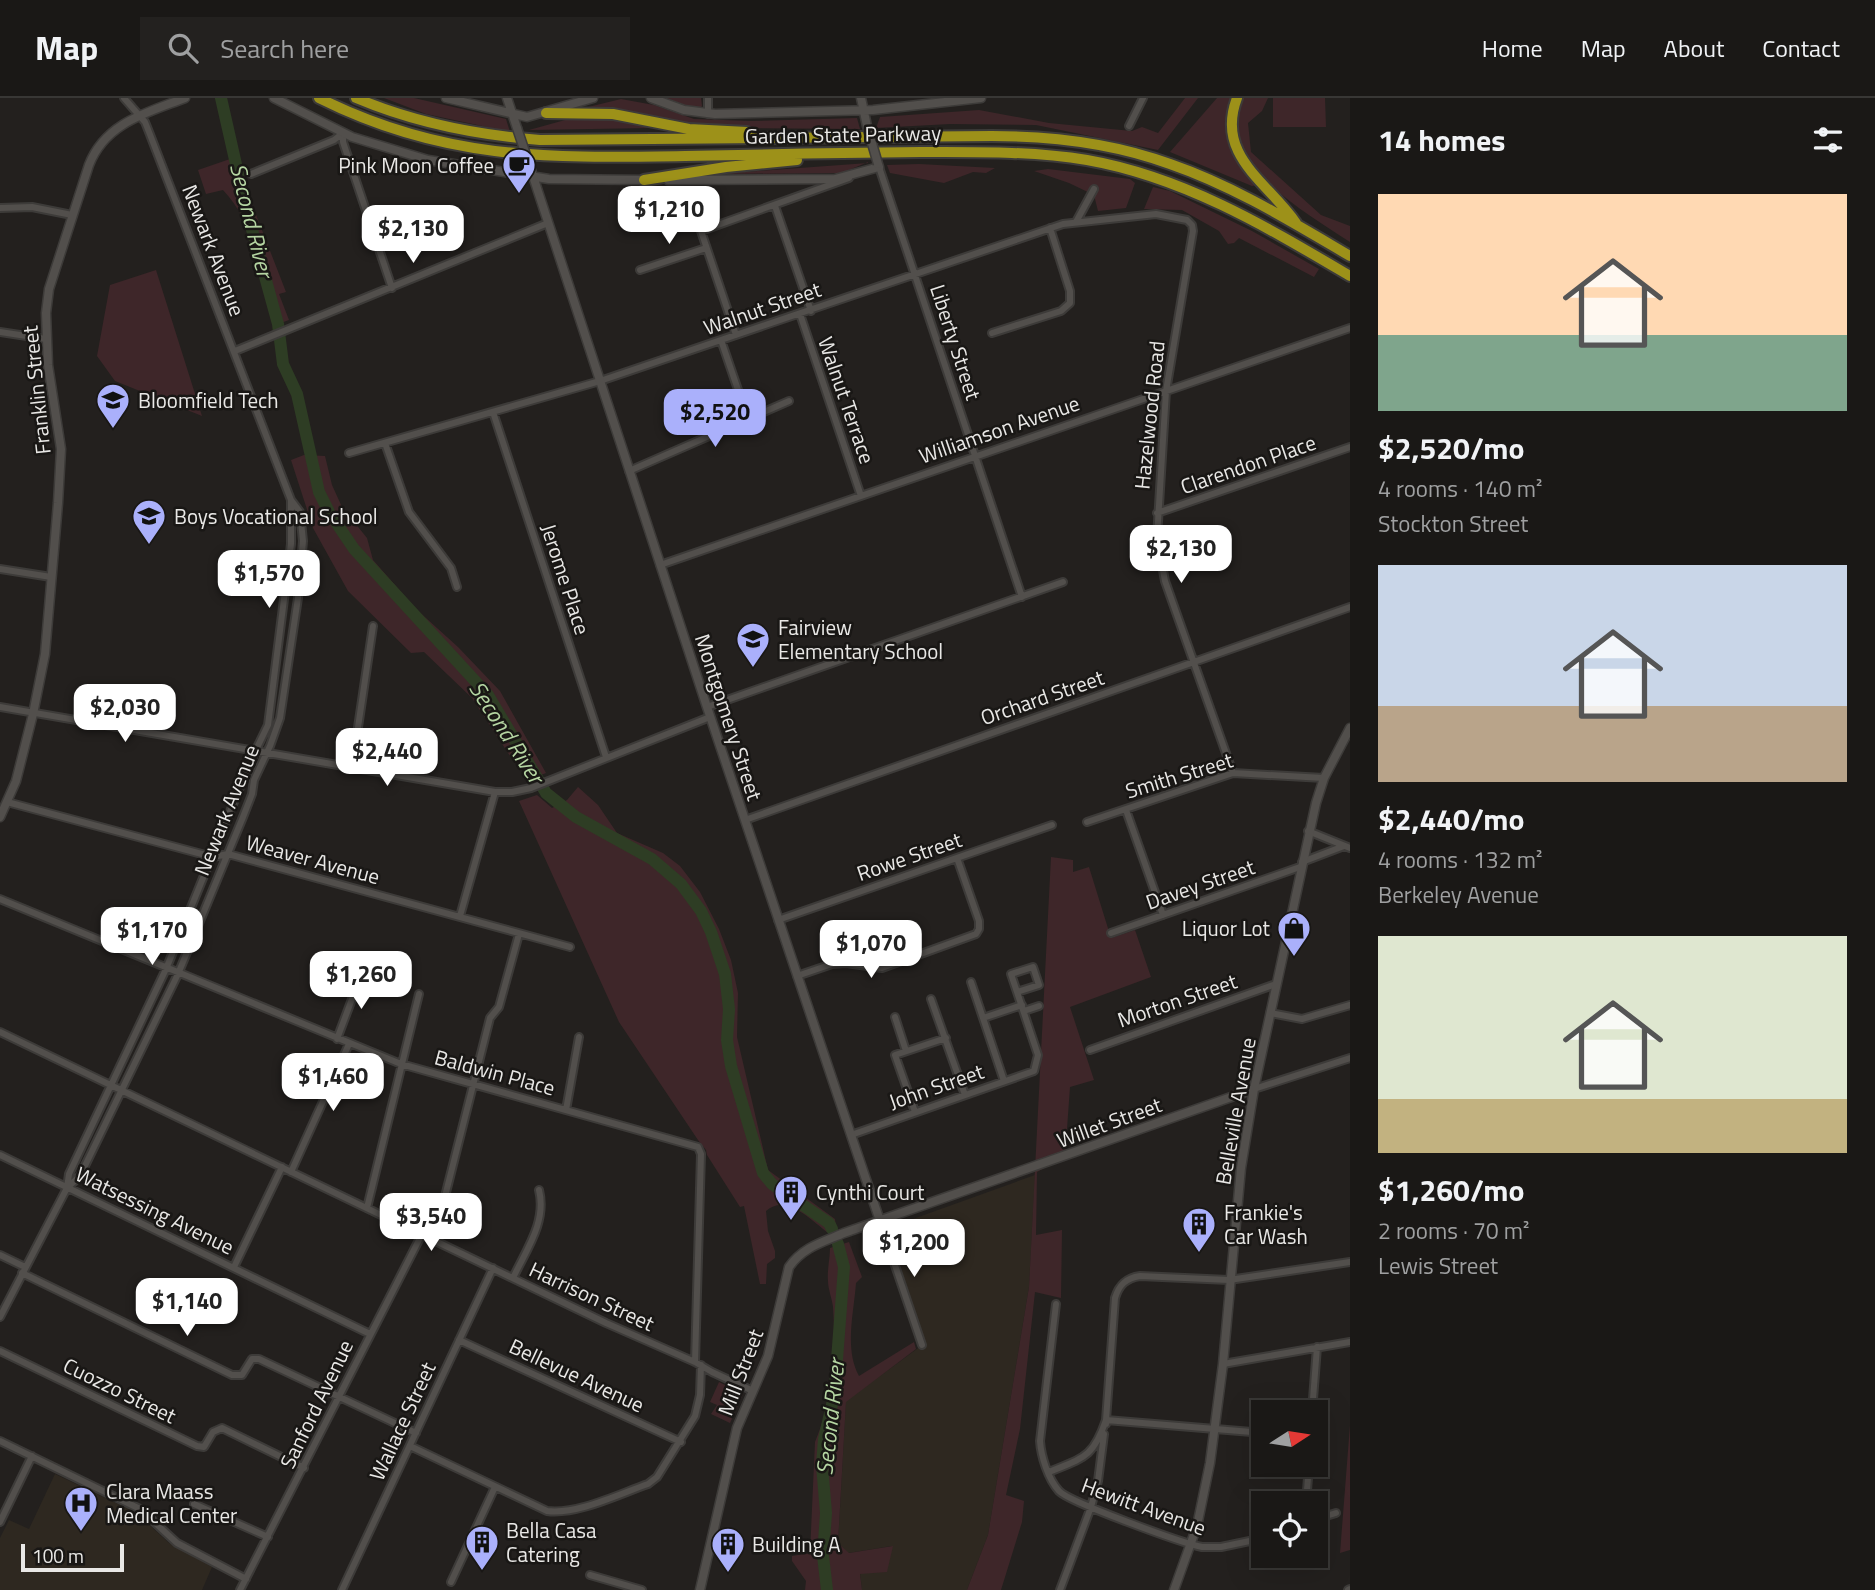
<!DOCTYPE html>
<html lang="en">
<head>
<meta charset="utf-8">
<style>
	:root { --surface:#1a1816; --page:#23211f; --text:#f1f3f6; --muted:#9fa0a1; --line:#383735; --accent:#aab0fb }
	body { margin:0; font-family:"Titillium Web",sans-serif; background:var(--page); color:var(--text); height:100vh; display:flex; flex-direction:column; font-size:26px; white-space:nowrap }
	* { box-sizing:border-box; margin:0 }
	p { font-size:23px; color:var(--muted) }
	.icon { flex:none; width:38px; height:38px; fill:none; stroke:currentColor; stroke-width:2; stroke-linecap:round; stroke-linejoin:round }
	.map { position:relative; flex:1; overflow:hidden }
	.side { display:flex; flex-direction:column; background:var(--surface); width:525px }
	.side>* { flex:none }
	.needle { width:46px; rotate:78deg }
	.controls { position:absolute; left:1251px; top:1302px; display:grid; gap:14px }
	.controls a { display:grid; place-items:center; width:77px; height:77px; border-radius:0px; background:var(--surface); box-shadow:0 7px 28px #0002,0 0 0 2px var(--line); font-size:35px }
	.scale { position:absolute; left:21px; bottom:18px; width:103px; box-sizing:border-box; padding-left:7px; border:4px solid #e9e8e6; border-top:0; font-size:19px; line-height:24px; white-space:nowrap; color:#e9e8e6; -webkit-text-stroke:5px #191715; paint-order:stroke }
	.price { position:absolute; translate:-50% -60px; padding:0 16px; border-radius:14px; background:#fff; color:#222; font-size:23px; line-height:46px; filter:drop-shadow(0 2px 4px #0008) }
	.price::after { content:''; position:absolute; left:50%; top:42px; width:21px; height:16px; margin-left:-10px; background:inherit; clip-path:polygon(0 0,100% 0,50% 100%) }
	.price.current { background:var(--accent); color:#111 }
	ul { padding:0; list-style:none }
	li { display:grid; align-content:center; gap:14px; height:371px; padding:0 28px }
	li span { display:grid; place-items:center; height:217px; border-radius:0px; color:#555 }
	li>.icon { margin-inline-start:auto }
	span .icon { width:126px; height:126px; fill:#fffc; stroke-width:1 }
	li b { font-size:30px }
	h2 { display:flex; justify-content:space-between; align-items:center; height:84px; padding:0 28px; font-size:30px }
	header { display:flex; align-items:center; gap:42px; box-sizing:border-box; height:98px; padding:0 35px; background:var(--surface); border-bottom:2px solid var(--line) }
	header strong { font-size:33px }
	nav { display:flex; gap:38px; margin-inline-start:auto; font-size:24px }
	.search { width:490px; height:63px; background:var(--page); display:flex; align-items:center; gap:18px; box-sizing:border-box; padding:0 24px; border-radius:0px; color:var(--muted); font-size:26px }
	main { display:flex; flex:1; min-height:0 }
	.map>svg:first-child { display:block }
</style>
</head>
<body>
<header>
<strong>Map</strong>
<div class="search"><svg class="icon" aria-label="search" viewBox="0 0 24 24"><circle cx="10" cy="10" r="6"/><path d="M15 15l6 6"/></svg>Search here</div>
<nav><a>Home</a><a>Map</a><a>About</a><a>Contact</a></nav>
</header>
<main>
<div class="map">
<svg width="1350" height="1492" viewBox="0 0 1350 1492">
	<rect width="100%" height="100%" fill="#23201e"/>
	<!-- built -->
	<path fill="#2e2820" d="M1035 1077 1029 1189 988 1437 967 1492H862L860 1475 892 1448 848 1455 838 1445 846 1303 925 1245 888 1130Z
		M55 1376 135 1414 169 1445 212 1469 202 1492H0V1440L9 1422 29 1431Z"/>
	<!-- green -->
	<path fill="#3e2629" d="M384 0H414L506 21 510 34 426 16Z
		M666 0H701L702 8 698 12Z
		M1185 0H1198L1158 52 1036 27 950 26 876 30 880 19 979 12 1049 25 1132 33 1142 29 1158 35Z
		M1217 0H1234L1227 28 1238 64 1258 87 1252 88 1170 54Z
		M1243 0H1268L1262 13 1248 25 1251 54 1321 117 1350 128V144C1313 120 1259 88 1240 47 1235 38 1236 25 1238 15 1239 9 1239 5 1243 0Z
		M1273 0H1325L1326 29H1273Z
		M621 1 654 7 694 21 751 23 857 20 860 31 729 30 576 12Z
		M602 19 652 30 529 32 565 22Z
		M230 61 248 96 286 194 279 196 289 222 278 226C265 182 256 127 223 92L206 96 198 72Z
		M868 64 842 75 717 76 868 65Z
		M919 66 995 70 986 75 973 74 944 85 890 75 887 67Z
		M1048 71 1130 81 1135 85 1126 110 1098 113 1094 97 1069 85 1034 73Z
		M1153 89 1170 93 1252 133 1319 171 1314 179 1239 140 1234 145 1228 146 1219 133 1182 112 1144 111Z
		M156 172 202 318 115 283 97 258 110 187Z
		M304 357 325 358 332 387 342 409 367 440 373 462 416 511 458 549 500 593 546 675 531 681 522 666 514 664 472 600 424 554 411 555 348 493 313 430 291 362Z
		M578 689 598 707 617 735 663 755 680 768 700 794 719 831 731 862 738 895 737 939 768 1072 835 1121 836 1130 827 1134C811 1122 786 1095 766 1113L768 1133 775 1153V1160L767 1166 766 1186H760L744 1108 740 1109 707 1057 706 1052 698 1042 619 924 519 703 537 697 552 710 567 702Z
		M1051 759 1073 762V774L1089 769 1111 840 1135 832 1151 879 1070 909 1094 982 1070 989 1065 1059 1037 1074 1036 1137 1062 1132 1061 1200 1035 1194 1020 1331 1006 1397 1024 1403 1022 1424 1001 1492H967L988 1437 1029 1189Z
		M849 1144 862 1179 856 1185C854 1214 844 1251 859 1278L914 1244 916 1251 846 1304 838 1445 849 1455 893 1448 887 1474 860 1476 862 1492H805L806 1483 792 1463V1458L810 1455 815 1344C832 1306 836 1250 833 1209 832 1200 828 1191 828 1183 827 1172 830 1160 830 1150Z
		M719 1284 743 1296 730 1325 711 1316 717 1307 710 1304Z
		M1350 1327V1452L1340 1455Z"/>
	<g fill="none" stroke-linecap="round" stroke-linejoin="round">
		<!-- river -->
		<path stroke="#2e3d24" stroke-width="12" d="M221 0 245 106 278 226 283 266 297 296 319 394 329 414 354 451 488 597 546 695 576 719 652 761 681 786 701 813 711 834 725 876 729 911 727 942 731 968 763 1075 772 1086 829 1125 832 1131
			M827 1492 823 1458 826 1415 822 1367 824 1341 834 1298 836 1275 844 1169 838 1146"/>
		<defs>
			<path id="street" d="M708 0V16
				M1129 28 1143 0
				M343 35V44L392 190
				M879 69 1022 499
				M251 76 334 42 343 35
				M775 108 811 213
				M0 110 32 109 72 117
				M1076 124 1094 91
				M640 172 706 150
				M800 216 861 398
				M0 234 46 241
				M992 235 1061 213 1070 205V193L1050 130
				M736 237 701 133 849 80
				M721 242 748 321
				M235 253 548 125
				M493 314 606 659
				M385 345 409 414 451 470 457 489
				M349 355 600 283 1063 126 1156 116 1187 122 1192 127 1193 133 1166 293 1157 440 1165 483 1233 675
				M629 373 789 303
				M1157 415 1350 349
				M660 467 1350 230
				M0 471 51 479
				M0 609 495 694H512L531 690 710 619
				M707 609 1063 484
				M352 670 373 528
				M7 704 213 759 228 756 570 849
				M1126 712 1163 817
				M745 722 1350 509
				M1087 724 1233 675 1324 680
				M1308 733 1350 750
				M1302 764 1344 748
				M0 801 401 966 698 1049 701 1056 695 1264
				M460 818 495 694
				M778 822 1052 727
				M1111 835 1300 769
				M797 878 832 866 846 865 882 870 976 836 979 831V823L957 760
				M971 884 983 920
				M931 901 965 997
				M1024 913 1039 908
				M1270 915 1302 921 1350 907
				M895 919 906 953
				M0 934 606 1225 695 1264 712 1274 753 1293
				M337 941 361 877
				M1090 952 1276 886
				M1004 983 983 920 1022 907
				M1254 991 1350 960
				M566 1012 579 939
				M915 1014 895 957 946 940
				M851 1037 1034 973 1038 957 1011 876 1033 869 1039 887 1017 894
				M0 1057 370 1236
				M291 1074 349 946
				M67 1090 69 1076 166 871 251 662 268 627 291 446V402
				M367 1110 419 896
				M880 1123 922 1247
				M434 1142 490 920 499 909 519 836
				M0 1157 25 1169
				M234 1169 282 1069
				M22 1175 232 1277H242L252 1261H259L416 1335
				M513 1180C526 1152 547 1124 539 1092
				M1056 1206 1040 1343C1041 1358 1048 1381 1059 1393 1069 1404 1182 1445 1202 1449H1221L1264 1440
				M0 1219 67 1090 80 1078 178 876 243 719 252 696 254 682 270 648 280 620 298 500 303 443 300 414 291 402 149 34 145 24 124 0
				M459 1242 681 1344
				M0 1253 197 1348 204 1349 213 1334 222 1330 304 1370
				M1223 1266 1350 1244
				M1312 1314 1317 1249
				M1106 1326V1322L1264 1335
				M0 1343 140 1411 177 1445 246 1481
				M410 1348 547 1413C577 1417 619 1396 648 1386L657 1379 695 1318 700 1297 701 1267
				M1049 1374C1083 1360 1093 1360 1106 1322L1115 1200C1119 1187 1126 1180 1140 1178L1229 1182 1350 1164
				M1306 1405 1309 1367
				M194 1406 268 1439
				M1316 1421 1336 1415
				M0 1424 32 1358
				M590 1477 642 1492
				M451 1484 495 1389
				M240 1492 422 1136
				M342 1492 493 1170
				M1060 1492 1091 1409 1098 1383 1104 1336
				M1348 1492 1350 1491"/>
			<path id="secondary" d="M274 0 352 39 428 62 549 81 648 82
				M446 0 527 19 593 0
				M507 0 517 30
				M651 0 684 12 715 16 873 12 981 0
				M861 0 867 28
				M530 69 707 609 880 1123
				M668 82 835 81 879 69 878 66
				M0 719 16 683 33 616 45 556 58 405 61 351 48 267 46 215 49 191 89 67C105 25 146 15 185 0
				M700 1492 737 1330 768 1258 789 1169C803 1149 823 1144 844 1135L1254 991
				M1174 1492 1197 1428 1210 1365 1223 1266 1241 1070 1254 991 1316 705 1324 680 1350 630"/>
			<path id="highway" d="M319 0C445 63 550 60 685 58 764 56 842 55 921 54 977 54 1032 53 1087 62 1184 79 1267 129 1350 178
				M356 0C415 25 476 37 540 42L992 38C1052 38 1113 45 1170 66 1234 88 1292 124 1350 158
				M1237 0C1215 58 1268 84 1296 125
				M546 15 613 16 689 31 747 34
				M644 82 726 69 797 62"/>
		</defs>
		<!-- street casing -->
		<use href="#street" stroke="#3d3b39" stroke-width="10"/>
		<!-- secondary casing -->
		<use href="#secondary" stroke="#3d3b39" stroke-width="11"/>
		<!-- highway casing -->
		<use href="#highway" stroke="#3d3b39" stroke-width="14"/>
		<!-- street -->
		<use href="#street" stroke="#524f4c" stroke-width="6"/>
		<!-- secondary -->
		<use href="#secondary" stroke="#524f4c" stroke-width="8"/>
		<!-- highway -->
		<use href="#highway" stroke="#9d9119" stroke-width="10"/>
		<defs>
			<path id="secondary-bridge" d="M867 28 878 66
				M517 30 530 69"/>
		</defs>
		<!-- secondary-bridge casing -->
		<use href="#secondary-bridge" stroke="#3d3b39" stroke-width="11" stroke-linecap="butt"/>
		<!-- secondary-bridge -->
		<use href="#secondary-bridge" stroke="#524f4c" stroke-width="8"/>
	</g>
	<!-- icons -->
	<defs>
		<symbol id="cafe-pin" viewBox="-11 -11 22 30"><path d="M0 17L-7.5 6A9.5 9.5 0 1 1 7.5 6Z" fill="#aab0fb" stroke="#191715"/><path d="M-5.5-4.5H6V0H3Q3 3.5 0 3.5H-2.5Q-5.5 3.5-5.5 0ZM3-3.2v2h1.7v-2ZM-6 4.5H4V6H-6Z" fill="#111"/></symbol>
		<symbol id="school-pin" viewBox="-11 -11 22 30"><path d="M0 17L-7.5 6A9.5 9.5 0 1 1 7.5 6Z" fill="#aab0fb" stroke="#191715"/><path d="M0-5L7-2L0 1L-7-2ZM-4 1L0 2.5L4 1V4Q0 6-4 4Z" fill="#111"/></symbol>
		<symbol id="shop-pin" viewBox="-11 -11 22 30"><path d="M0 17L-7.5 6A9.5 9.5 0 1 1 7.5 6Z" fill="#aab0fb" stroke="#191715"/><path d="M-5-2.5h2.3a2.7 3.5 0 0 1 5.4 0H5L5.5 6h-11ZM-1.5-2.5h3a1.5 2.3 0 0 0-3 0Z" fill="#111"/></symbol>
		<symbol id="building-pin" viewBox="-11 -11 22 30"><path d="M0 17L-7.5 6A9.5 9.5 0 1 1 7.5 6Z" fill="#aab0fb" stroke="#191715"/><path d="M-4-6H4V6H1V3H-1V6H-4ZM-2.5-4.3h1.7v1.8h-1.7ZM.8-4.3h1.7v1.8H.8ZM-2.5-1h1.7V.8h-1.7ZM.8-1h1.7V.8H.8Z" fill="#111"/></symbol>
		<symbol id="hospital-pin" viewBox="-11 -11 22 30"><path d="M0 17L-7.5 6A9.5 9.5 0 1 1 7.5 6Z" fill="#aab0fb" stroke="#191715"/><path d="M-5-5h3v3.5h4V-5h3V5h-3V1.5h-4V5h-3Z" fill="#111"/></symbol>
	</defs>
	<g fill-rule="evenodd">
		<use href="#cafe-pin" x="500" y="48" width="38" height="52"/>
		<use href="#school-pin" x="94" y="283" width="38" height="52"/>
		<use href="#school-pin" x="130" y="399" width="38" height="52"/>
		<use href="#school-pin" x="734" y="522" width="38" height="52"/>
		<use href="#shop-pin" x="1275" y="811" width="38" height="52"/>
		<use href="#building-pin" x="772" y="1075" width="38" height="52"/>
		<use href="#building-pin" x="1180" y="1107" width="38" height="52"/>
		<use href="#hospital-pin" x="62" y="1386" width="38" height="52"/>
		<use href="#building-pin" x="463" y="1425" width="38" height="52"/>
		<use href="#building-pin" x="709" y="1427" width="38" height="52"/>
	</g>
	<g text-anchor="middle" dominant-baseline="central" stroke-width="5" stroke-linejoin="round" paint-order="stroke">
		<!-- street labels -->
		<g font-size="21" fill="#e9e8e6" stroke="#191715">
			<text transform="translate(843 36) rotate(-1)">Garden State Parkway</text>
			<text transform="translate(214 152) rotate(69)">Newark Avenue</text>
			<text transform="translate(762 210) rotate(-19)">Walnut Street</text>
			<text transform="translate(956 244) rotate(72)">Liberty Street</text>
			<text transform="translate(36 292) rotate(-96)">Franklin Street</text>
			<text transform="translate(847 302) rotate(71)">Walnut Terrace</text>
			<text transform="translate(1149 317) rotate(-84)">Hazelwood Road</text>
			<text transform="translate(999 331) rotate(-19)">Williamson Avenue</text>
			<text transform="translate(1248 366) rotate(-19)">Clarendon Place</text>
			<text transform="translate(566 481) rotate(72)">Jerome Place</text>
			<text transform="translate(1042 599) rotate(-19)">Orchard Street</text>
			<text transform="translate(729 619) rotate(72)">Montgomery Street</text>
			<text transform="translate(1179 677) rotate(-17)">Smith Street</text>
			<text transform="translate(226 712) rotate(-68)">Newark Avenue</text>
			<text transform="translate(909 758) rotate(-19)">Rowe Street</text>
			<text transform="translate(313 761) rotate(15)">Weaver Avenue</text>
			<text transform="translate(1200 786) rotate(-19)">Davey Street</text>
			<text transform="translate(1177 902) rotate(-19)">Morton Street</text>
			<text transform="translate(495 974) rotate(15)">Baldwin Place</text>
			<text transform="translate(936 988) rotate(-19)">John Street</text>
			<text transform="translate(1235 1013) rotate(-80)">Belleville Avenue</text>
			<text transform="translate(1109 1024) rotate(-20)">Willet Street</text>
			<text transform="translate(155 1112) rotate(26)">Watsessing Avenue</text>
			<text transform="translate(592 1198) rotate(25)">Harrison Street</text>
			<text transform="translate(740 1274) rotate(-69)">Mill Street</text>
			<text transform="translate(577 1277) rotate(25)">Bellevue Avenue</text>
			<text transform="translate(120 1292) rotate(26)">Cuozzo Street</text>
			<text transform="translate(316 1306) rotate(-64)">Sanford Avenue</text>
			<text transform="translate(402 1323) rotate(-65)">Wallace Street</text>
			<text transform="translate(1144 1408) rotate(20)">Hewitt Avenue</text>
		</g>
		<!-- poi labels -->
		<g font-size="21" fill="#e9e8e6" stroke="#191715" text-anchor="start">
			<text x="494" y="67" text-anchor="end">Pink Moon Coffee</text>
			<text x="138" y="302">Bloomfield Tech</text>
			<text x="174" y="418">Boys Vocational School</text>
			<text x="778" y="529">Fairview<tspan x="778" dy="24">Elementary School</tspan></text>
			<text x="1270" y="830" text-anchor="end">Liquor Lot</text>
			<text x="816" y="1094">Cynthi Court</text>
			<text x="1224" y="1114">Frankie's<tspan x="1224" dy="24">Car Wash</tspan></text>
			<text x="106" y="1393">Clara Maass<tspan x="106" dy="24">Medical Center</tspan></text>
			<text x="506" y="1432">Bella Casa<tspan x="506" dy="24">Catering</tspan></text>
			<text x="752" y="1446">Building A</text>
		</g>
		<!-- water labels -->
		<g font-size="23" font-style="italic" fill="#b5d5a2" stroke="#191715">
			<text transform="translate(252 122) rotate(76)">Second River</text>
			<text transform="translate(507 634) rotate(57)">Second River</text>
			<text transform="translate(830 1319) rotate(-84)">Second River</text>
		</g>
	</g>
</svg>
<div class="controls">
<a><svg class="needle" viewBox="-14 -14 28 28"><path d="M0-13l5 13h-10z" fill="#e53935"/><path d="M0 13l5-13h-10z" fill="#9fa0a1"/></svg></a>
<a><svg class="icon" aria-label="locate" viewBox="0 0 24 24"><circle cx="12" cy="12" r="6"/><path d="M12 2v4M12 18v4M2 12h4M18 12h4"/></svg></a>
</div>
<div class="scale">100 m</div>
<b class="price" style="left:669px;top:148px">$1,210</b>
<b class="price" style="left:413px;top:167px">$2,130</b>
<b class="price current" style="left:715px;top:351px">$2,520</b>
<b class="price" style="left:1181px;top:487px">$2,130</b>
<b class="price" style="left:269px;top:512px">$1,570</b>
<b class="price" style="left:125px;top:646px">$2,030</b>
<b class="price" style="left:387px;top:690px">$2,440</b>
<b class="price" style="left:152px;top:869px">$1,170</b>
<b class="price" style="left:871px;top:882px">$1,070</b>
<b class="price" style="left:361px;top:913px">$1,260</b>
<b class="price" style="left:333px;top:1015px">$1,460</b>
<b class="price" style="left:431px;top:1155px">$3,540</b>
<b class="price" style="left:914px;top:1181px">$1,200</b>
<b class="price" style="left:187px;top:1240px">$1,140</b>
</div>
<section class="side">
<h2>14 homes<svg class="icon" aria-label="filters" viewBox="0 0 24 24"><path d="M4 7h16M4 17h16"/><circle cx="9" cy="7" r="2"/><circle cx="15" cy="17" r="2"/></svg></h2>
<ul>
<li><span style="background:linear-gradient(#ffd9b3 65%,#7fa58c 0)"><svg class="icon" aria-label="home" viewBox="0 0 24 24"><path d="M3 11l9-7 9 7M6 9v11h12V9"/></svg></span><div><b>$2,520/mo</b><p>4 rooms · 140 m²</p><p>Stockton Street</p></div></li>
<li><span style="background:linear-gradient(#c9d6e8 65%,#b9a48a 0)"><svg class="icon" aria-label="home" viewBox="0 0 24 24"><path d="M3 11l9-7 9 7M6 9v11h12V9"/></svg></span><div><b>$2,440/mo</b><p>4 rooms · 132 m²</p><p>Berkeley Avenue</p></div></li>
<li><span style="background:linear-gradient(#dfe7d0 75%,#c2b280 0)"><svg class="icon" aria-label="home" viewBox="0 0 24 24"><path d="M3 11l9-7 9 7M6 9v11h12V9"/></svg></span><div><b>$1,260/mo</b><p>2 rooms · 70 m²</p><p>Lewis Street</p></div></li>
</ul>
</section>
</main>
</body>
</html>
